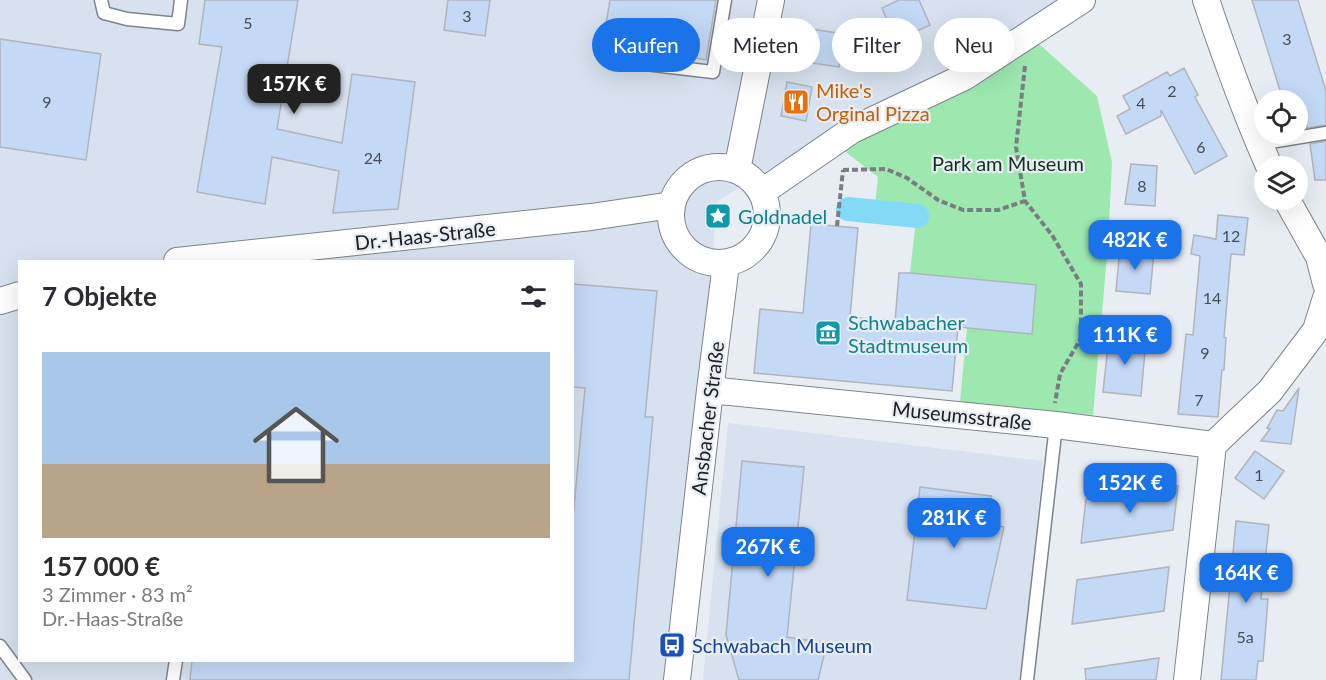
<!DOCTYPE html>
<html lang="de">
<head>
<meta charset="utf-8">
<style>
	:root { --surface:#fff; --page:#f7f7f7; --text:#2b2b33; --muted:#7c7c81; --line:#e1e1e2; --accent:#1a73e8 }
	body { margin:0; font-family:Lato,sans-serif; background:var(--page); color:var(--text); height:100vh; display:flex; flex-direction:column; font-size:22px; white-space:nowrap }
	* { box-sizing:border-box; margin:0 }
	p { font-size:20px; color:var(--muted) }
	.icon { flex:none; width:33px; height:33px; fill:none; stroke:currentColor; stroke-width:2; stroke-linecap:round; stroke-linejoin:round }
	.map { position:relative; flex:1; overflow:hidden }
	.sheet { position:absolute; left:18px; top:260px; width:556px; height:402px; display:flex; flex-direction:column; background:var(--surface); border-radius:0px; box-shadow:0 6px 24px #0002 }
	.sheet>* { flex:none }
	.guide { position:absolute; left:592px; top:18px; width:570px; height:54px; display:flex; gap:12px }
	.fabs { position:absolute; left:1254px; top:90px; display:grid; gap:12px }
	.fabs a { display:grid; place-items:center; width:54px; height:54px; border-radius:50%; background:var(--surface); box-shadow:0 6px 24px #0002; font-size:30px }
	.price { position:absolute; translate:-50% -51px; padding:0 14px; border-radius:12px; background:var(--accent); color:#fff; font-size:20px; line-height:39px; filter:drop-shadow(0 2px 3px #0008) }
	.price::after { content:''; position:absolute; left:50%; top:36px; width:18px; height:14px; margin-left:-9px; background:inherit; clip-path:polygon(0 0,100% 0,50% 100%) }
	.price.current { background:#222; color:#fff }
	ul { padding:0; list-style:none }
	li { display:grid; align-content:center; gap:12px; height:318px; padding:0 24px }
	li+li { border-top:2px solid var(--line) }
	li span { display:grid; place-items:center; height:186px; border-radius:0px; color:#555 }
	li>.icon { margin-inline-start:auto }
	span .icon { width:108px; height:108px; fill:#fffc; stroke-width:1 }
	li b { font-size:26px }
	h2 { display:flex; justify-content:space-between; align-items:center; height:72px; padding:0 24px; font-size:26px }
	.chip { padding:0 21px; border-radius:27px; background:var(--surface); box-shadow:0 6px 24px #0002; font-size:21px; line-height:54px }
	.chip.current { background:var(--accent); color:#fff }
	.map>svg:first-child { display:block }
</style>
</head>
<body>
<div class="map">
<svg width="1326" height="680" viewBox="0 0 1326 680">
	<rect width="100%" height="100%" fill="#e8edf4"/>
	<!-- built -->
	<path fill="#d7e1ef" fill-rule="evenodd" d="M0 0H1068L974 61 862 111 718 201 668 680H0ZM20 261H573V660H20Z
		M728 423 1043 461 1021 680H703Z"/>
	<!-- green -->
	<path fill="#9ce8af" d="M1029 35 1097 96 1112 162 1108 244 1093 415 960 402 967 328 910 273 917 211 875 205 878 177 834 143Z"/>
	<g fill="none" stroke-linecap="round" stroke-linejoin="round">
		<!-- canal -->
		<path stroke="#82daf7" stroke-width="24" d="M848 209 917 216"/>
	</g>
	<!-- building -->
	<path fill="#c4d9f6" stroke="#b0b4bb" stroke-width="1.5" d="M205 0H298L277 129 342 143 352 74 415 82 398 209 333 213 339 171 272 157 265 204 197 192 222 47 199 44Z
		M448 0H490L485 36 444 30Z
		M610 0H716L706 60 603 42Z
		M899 0H919L930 25 896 41 882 8Z
		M1252 0H1298L1326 91V125L1307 128 1306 122 1298 125V100H1283Z
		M811 29 844 34 839 67 806 62Z
		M0 39 101 54 86 160 0 147Z
		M1184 68 1198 95 1195 97 1227 156 1195 174 1161 110V116L1126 134 1117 116 1130 109 1123 96 1167 72 1170 76Z
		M787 82 812 87 806 121 781 116Z
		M1326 141V180H1315L1310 144Z
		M1131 164 1157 166 1155 206 1125 204Z
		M1218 215 1248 218 1244 255 1231 254 1224 337 1226 338 1224 370H1222L1218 417 1178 414 1186 334 1193 335 1200 256 1191 254 1194 235 1216 239Z
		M811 224 858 228 850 317 895 321 899 273H910L1036 285 1032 334 958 327 952 391 754 373 760 309 803 313Z
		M1120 248 1154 252 1150 294 1116 291Z
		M573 284 657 291 645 417H653L629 680H190L192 660H573V518L585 388 573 387Z
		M1109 336 1146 340 1141 396 1103 392Z
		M1299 388 1291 444 1261 441 1270 429 1267 428 1277 410 1283 411Z
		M1255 451 1284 471 1264 499 1235 478Z
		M742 461 804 467 787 637 827 643 818 680H739L726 635Z
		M1178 486 1173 530 1081 543 1086 499Z
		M920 487 991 496 988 525 1004 527 986 609 907 600Z
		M1236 521 1269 525 1261 599H1268L1263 661H1258L1256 680H1221Z
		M1169 567 1164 611 1072 624 1077 580Z
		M1159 658 1156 680H1086L1085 669Z"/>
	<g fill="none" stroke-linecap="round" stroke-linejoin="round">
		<defs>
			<path id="service" d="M101 0 104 13 127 19 178 24 181 0
				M628 62 713 72 725 0
				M1259 144 1326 133
				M0 646 25 680
				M173 680 176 660
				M1027 680 1056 425"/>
			<path id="minor" d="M1206 0C1225 56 1245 112 1269 166
				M671 215a48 48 0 1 1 96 0a48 48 0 1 1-96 0Z
				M737 170 771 0
				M762 192 852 130 964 77 1082 0
				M1287 200 1319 257 1326 284
				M177 261 591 217 672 205
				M0 301 20 295
				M710 390 1056 425 1213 445
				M1213 445 1270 391 1316 330 1326 298
				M677 680 710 390 726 264
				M1187 680 1213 445"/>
		</defs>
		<!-- service casing -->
		<use href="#service" stroke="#7f848a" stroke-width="15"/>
		<!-- minor casing -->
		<use href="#minor" stroke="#7f848a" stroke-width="28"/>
		<!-- path -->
		<path stroke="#7a7d82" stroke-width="4" stroke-dasharray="6 3" stroke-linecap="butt" d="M1025 66 1016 147 1025 201 1052 235 1081 284V338L1060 374 1055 403
			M843 170 886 169 907 178 938 200 963 210H998L1025 201
			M837 226 843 170"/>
		<!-- service -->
		<use href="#service" stroke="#fff" stroke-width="12"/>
		<!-- minor -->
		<use href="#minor" stroke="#fff" stroke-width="26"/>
	</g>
	<!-- icons -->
	<defs>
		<symbol id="restaurant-square" viewBox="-11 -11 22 22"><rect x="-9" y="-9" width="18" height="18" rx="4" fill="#e8710a" stroke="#e8edf4"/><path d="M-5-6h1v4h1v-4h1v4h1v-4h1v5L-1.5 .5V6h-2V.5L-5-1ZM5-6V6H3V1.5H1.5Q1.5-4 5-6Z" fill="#fff"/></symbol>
		<symbol id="sight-square" viewBox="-11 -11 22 22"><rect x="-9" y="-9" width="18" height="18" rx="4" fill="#0f9aa8" stroke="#e8edf4"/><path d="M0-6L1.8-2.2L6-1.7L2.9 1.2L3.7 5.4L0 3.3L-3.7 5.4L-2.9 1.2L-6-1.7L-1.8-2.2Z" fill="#fff"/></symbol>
		<symbol id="museum-square" viewBox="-11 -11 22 22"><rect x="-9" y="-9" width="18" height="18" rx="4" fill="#0f9aa8" stroke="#e8edf4"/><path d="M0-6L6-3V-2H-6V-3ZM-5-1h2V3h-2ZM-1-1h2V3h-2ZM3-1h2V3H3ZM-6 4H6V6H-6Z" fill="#fff"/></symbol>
		<symbol id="bus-square" viewBox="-11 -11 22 22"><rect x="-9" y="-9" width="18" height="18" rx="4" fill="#1a4fb4" stroke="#e8edf4"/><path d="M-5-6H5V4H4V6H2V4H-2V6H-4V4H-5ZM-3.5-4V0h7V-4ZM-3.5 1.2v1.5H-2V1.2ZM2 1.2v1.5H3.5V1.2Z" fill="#fff"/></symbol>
	</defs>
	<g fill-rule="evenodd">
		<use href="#restaurant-square" x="781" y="87" width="30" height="30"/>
		<use href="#sight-square" x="703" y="201" width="30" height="30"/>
		<use href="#museum-square" x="813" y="318" width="30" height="30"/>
		<use href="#bus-square" x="657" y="630" width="30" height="30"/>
	</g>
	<g text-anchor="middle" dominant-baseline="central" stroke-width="4.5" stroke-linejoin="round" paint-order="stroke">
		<!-- number labels -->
		<g font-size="16" fill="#474e56">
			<text x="467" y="15">3</text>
			<text x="248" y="22">5</text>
			<text x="1287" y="38">3</text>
			<text x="1172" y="90">2</text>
			<text x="47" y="101">9</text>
			<text x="1141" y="102">4</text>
			<text x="1201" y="146">6</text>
			<text x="373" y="157">24</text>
			<text x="1142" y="185">8</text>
			<text x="1231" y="235">12</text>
			<text x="1212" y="297">14</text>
			<text x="1205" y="352">9</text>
			<text x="1199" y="399">7</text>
			<text x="1259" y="474">1</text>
			<text x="1245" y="636">5a</text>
		</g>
		<!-- food labels -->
		<g font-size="20" fill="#c56008" stroke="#e8edf4" text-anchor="start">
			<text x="816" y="90">Mike's<tspan x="816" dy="23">Orginal Pizza</tspan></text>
		</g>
		<!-- park labels -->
		<g font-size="20" fill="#0f321a" stroke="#e8edf4">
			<text x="1008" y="163">Park am Museum</text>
		</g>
		<!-- culture labels -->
		<g font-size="20" fill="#0d838f" stroke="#e8edf4" text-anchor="start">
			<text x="738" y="216">Goldnadel</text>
			<text x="848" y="322">Schwabacher<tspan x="848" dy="23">Stadtmuseum</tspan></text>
		</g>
		<!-- street labels -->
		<g font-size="20" fill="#1d1f21" stroke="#e8edf4">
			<text transform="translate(425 235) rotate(-6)">Dr.-Haas-Straße</text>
			<text transform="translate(962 415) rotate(6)">Museumsstraße</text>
			<text transform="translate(707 418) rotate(-83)">Ansbacher Straße</text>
		</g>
		<!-- transit labels -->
		<g font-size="20" fill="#164399" stroke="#e8edf4" text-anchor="start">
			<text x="692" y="645">Schwabach Museum</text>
		</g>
	</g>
</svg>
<div class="fabs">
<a><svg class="icon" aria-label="locate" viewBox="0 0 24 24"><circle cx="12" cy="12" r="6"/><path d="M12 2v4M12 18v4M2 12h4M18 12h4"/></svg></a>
<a><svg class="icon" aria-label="layers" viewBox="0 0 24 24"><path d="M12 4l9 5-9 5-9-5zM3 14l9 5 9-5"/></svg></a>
</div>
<b class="price current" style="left:294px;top:115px">157K €</b>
<b class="price" style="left:1135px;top:271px">482K €</b>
<b class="price" style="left:1125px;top:366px">111K €</b>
<b class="price" style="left:1130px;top:514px">152K €</b>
<b class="price" style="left:954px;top:549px">281K €</b>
<b class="price" style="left:768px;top:578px">267K €</b>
<b class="price" style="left:1246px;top:604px">164K €</b>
<div class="guide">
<a class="chip current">Kaufen</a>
<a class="chip">Mieten</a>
<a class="chip">Filter</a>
<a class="chip">Neu</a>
</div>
<section class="sheet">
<h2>7 Objekte<svg class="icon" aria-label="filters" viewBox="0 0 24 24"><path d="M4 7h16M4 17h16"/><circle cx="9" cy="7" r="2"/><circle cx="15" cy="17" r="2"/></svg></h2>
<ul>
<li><span style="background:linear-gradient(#a9c7e8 60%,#b9a48a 0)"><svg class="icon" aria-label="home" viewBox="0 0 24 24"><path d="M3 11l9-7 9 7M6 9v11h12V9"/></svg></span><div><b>157 000 €</b><p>3 Zimmer · 83 m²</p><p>Dr.-Haas-Straße</p></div></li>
</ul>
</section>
</div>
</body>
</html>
